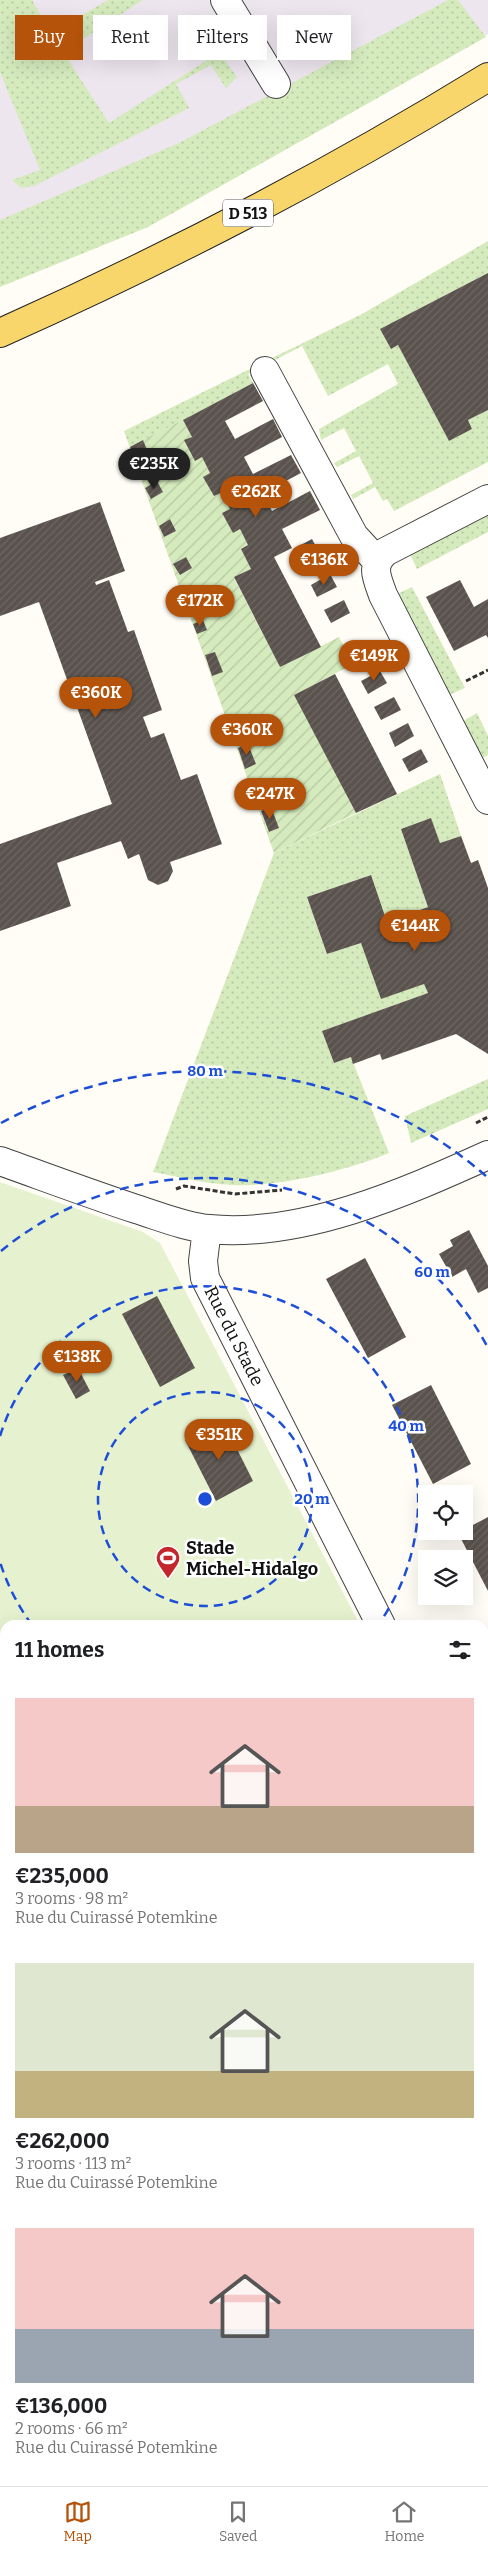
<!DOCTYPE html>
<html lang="en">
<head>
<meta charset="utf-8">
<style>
	:root { --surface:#fff; --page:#f6f6f6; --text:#202124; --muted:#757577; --line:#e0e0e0; --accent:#b45309 }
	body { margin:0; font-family:Bitter,serif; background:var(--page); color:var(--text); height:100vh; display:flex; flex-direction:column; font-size:19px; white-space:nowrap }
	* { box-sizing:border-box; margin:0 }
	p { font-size:16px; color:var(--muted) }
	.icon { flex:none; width:28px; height:28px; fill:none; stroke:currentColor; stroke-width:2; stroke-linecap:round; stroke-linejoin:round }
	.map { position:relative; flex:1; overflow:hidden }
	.details { position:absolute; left:0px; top:1620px; width:489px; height:866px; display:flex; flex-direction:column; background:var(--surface); border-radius:15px 15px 0 0; box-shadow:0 5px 20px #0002 }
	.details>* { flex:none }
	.banner { position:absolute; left:15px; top:15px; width:459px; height:45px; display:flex; gap:10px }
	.buttons { position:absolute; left:418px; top:1485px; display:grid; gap:10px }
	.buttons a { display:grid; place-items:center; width:55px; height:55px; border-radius:0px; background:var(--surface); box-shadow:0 5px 20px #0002; font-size:25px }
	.price { position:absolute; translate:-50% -42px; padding:0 11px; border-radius:18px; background:var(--accent); color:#fff; font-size:16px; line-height:32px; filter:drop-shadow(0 1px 2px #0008) }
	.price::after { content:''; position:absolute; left:50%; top:30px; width:15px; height:11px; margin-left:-8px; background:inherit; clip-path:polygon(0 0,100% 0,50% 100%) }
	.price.current { background:#222; color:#fff }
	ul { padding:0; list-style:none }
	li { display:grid; align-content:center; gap:10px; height:265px; padding:0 15px }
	li span { display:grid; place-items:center; height:155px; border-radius:0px; color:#555 }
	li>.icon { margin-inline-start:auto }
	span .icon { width:90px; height:90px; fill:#fffc; stroke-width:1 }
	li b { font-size:21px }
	h2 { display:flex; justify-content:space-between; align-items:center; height:60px; padding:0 15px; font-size:21px }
	.chip { padding:0 18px; border-radius:0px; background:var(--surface); box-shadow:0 5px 20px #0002; font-size:18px; line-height:45px }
	.chip.current { background:var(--accent); color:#fff }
	.tabs { display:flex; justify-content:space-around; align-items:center; height:70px; border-top:1px solid var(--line); background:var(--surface); font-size:14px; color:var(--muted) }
	.tabs a { display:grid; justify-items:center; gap:2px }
	.tabs .current { color:var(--accent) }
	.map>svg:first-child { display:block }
</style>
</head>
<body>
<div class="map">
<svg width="488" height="2486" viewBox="0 0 488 2486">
	<defs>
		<pattern id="grass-dots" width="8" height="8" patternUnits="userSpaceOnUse" patternTransform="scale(1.25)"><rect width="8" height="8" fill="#d5ebbd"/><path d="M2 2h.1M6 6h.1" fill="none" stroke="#b6c8a1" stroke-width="1.8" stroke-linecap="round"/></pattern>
		<pattern id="garden-furrows" width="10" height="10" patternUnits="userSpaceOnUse" patternTransform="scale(1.25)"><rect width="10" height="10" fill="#d5ebbd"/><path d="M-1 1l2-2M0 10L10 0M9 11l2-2" fill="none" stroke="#b6c8a1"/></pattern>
		<pattern id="building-hatch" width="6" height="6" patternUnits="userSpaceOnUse" patternTransform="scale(1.25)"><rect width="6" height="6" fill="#5a524d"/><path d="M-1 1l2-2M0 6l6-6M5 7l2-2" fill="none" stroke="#6d6662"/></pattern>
	</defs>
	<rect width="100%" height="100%" fill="#fffdf5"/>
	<!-- industrial -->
	<path fill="#eee6ef" d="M0 0H488V34L241 165 0 280Z"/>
	<!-- grass -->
	<path fill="url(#grass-dots)" d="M0 0H32L51 33 108 0H143L63 52 109 123 206 61 192 39 204 31 237 77 226 88 211 65 176 84 189 108 34 186 21 188 12 180 40 170 0 72Z
		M448 0H458L486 37 148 227 0 287V220L179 143Z
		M488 241V273L380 329 391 349 398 345 449 441 472 429 468 420 488 410V462L394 511 387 499 383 501 375 487 353 499 351 495 373 483 359 456 337 467 334 463 356 451 344 428 321 440 319 429 398 384 388 364 328 396 302 346 248 374 253 383 130 448 124 431 362 314Z
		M488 513V532L417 569 410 554Z
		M412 587 465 688 449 695 397 594Z
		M477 713 488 736V755L482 758 463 721Z
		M440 774 461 836 440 843 431 818 401 829 428 907 387 922 370 875 307 897 327 954 361 943 424 984 428 993 322 1031 334 1063 351 1057 389 1153C346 1171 279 1187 232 1185 206 1184 180 1177 153 1172L274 853Z
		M488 1079V1109L411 1143 405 1116Z
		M484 2323 488 2326V2467L484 2464Z"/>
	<!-- garden -->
	<path fill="url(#garden-furrows)" fill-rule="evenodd" d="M183 420 192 437 185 440 202 457 210 473 204 477 214 496 221 493 230 509 222 513 233 532 240 529 248 545 241 549 251 569 234 578 280 667 339 637 353 664 295 695 356 813 274 853 130 448 136 458 148 452 143 440ZM157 481 163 492 151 498 145 488ZM170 519 176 531 164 537 159 526ZM186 557 192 568 180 575 174 564ZM215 652 222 672 212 676 205 656ZM248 744 256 764 245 768 238 748ZM271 808 279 828 269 832 261 812Z"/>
	<!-- pitch -->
	<path fill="#e6f2cf" d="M0 1182 143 1232 160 1243 360 1625H5V1999L0 2001Z"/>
	<!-- building -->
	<path fill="url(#building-hatch)" d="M488 273V410L468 420 472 429 449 441 398 345 391 349 380 329Z
		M253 383 263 401 225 421 235 439 273 419 282 437 244 457 253 474 291 455 301 473 263 493 272 511 310 491 320 510 282 529 292 548 274 557 321 647 280 667 234 577 251 569 241 549 248 545 240 529 233 533 222 513 230 509 221 493 214 496 203 477 210 473 202 457 195 461 184 440 192 437 183 420Z
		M143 440 148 452 136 458 130 447Z
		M157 481 163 492 151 499 145 488Z
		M100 502 125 571 95 582 96 585 109 580 128 632 134 630 162 710 143 717 151 738 164 733 181 780 197 774 222 844 170 862 173 871 168 881 158 885 148 880 139 854 128 859 121 841 57 863 71 906 0 931V844L112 804 39 602 0 616V538Z
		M170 519 176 531 164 537 159 526Z
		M312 539 319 552 299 562 293 549Z
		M186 557 192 568 180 575 173 564Z
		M330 574 337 587 317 597 311 585Z
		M460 580 474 607 488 599V638L486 635 454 651 426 597Z
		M344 600 350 613 331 623 324 610Z
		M203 620 207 630 197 634 193 624Z
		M215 652 223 672 212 676 205 655Z
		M380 671 387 683 368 694 361 681Z
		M335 674 397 794 356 813 294 695Z
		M394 697 401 710 381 720 374 707Z
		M408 723 414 736 395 747 389 733Z
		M248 744 256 764 245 769 238 748Z
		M421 749 428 762 409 772 402 759Z
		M271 807 279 828 269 832 261 811Z
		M431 818 440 843 461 836 471 863 478 860 488 888V1054L456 1034 382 1060 380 1054 353 1064 351 1057 334 1063 322 1031 428 993 424 984 381 999 361 943 327 954 307 897 371 875 387 922 428 907 401 829Z
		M469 1230 488 1266V1288L478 1293 466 1269 452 1277 439 1254 453 1246 450 1240Z
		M365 1258 406 1337 368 1358 326 1279Z
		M157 1296 195 1368 160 1387 122 1314Z
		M78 1368 90 1391 76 1399 63 1375Z
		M431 1385 471 1464 433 1484 392 1405Z
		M223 1421 253 1481 216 1501 185 1440Z
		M488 1517V1591L458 1533Z
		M5 1697V1975L0 1978V1700Z
		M484 2055 488 2058V2103L484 2100Z
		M0 2094 5 2103V2112L0 2115Z
		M484 2273 488 2276V2284L484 2290Z
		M0 2346 5 2350V2395L0 2391Z
		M206 2481H226L223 2486H213Z
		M391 2481H422L424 2486H393Z"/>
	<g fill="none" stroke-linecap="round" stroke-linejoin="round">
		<defs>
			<path id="minor" d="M225 0 276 84
				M265 371 354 536 377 561
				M488 499 385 552C370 566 377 578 383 595L488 800
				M0 1161C45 1177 90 1194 136 1209 159 1216 185 1227 209 1229 302 1238 404 1193 488 1155
				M207 1229 203 1261 205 1278 381 1625
				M484 1823 488 1831
				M0 2024 5 2022
				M0 2245 5 2241
				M484 2307 488 2310
				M0 2444 5 2448
				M484 2479 488 2482
				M56 2481 63 2486"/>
			<path id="major" d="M0 333C168 258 332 173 488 77"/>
		</defs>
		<!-- minor casing -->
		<use href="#minor" stroke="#444" stroke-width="30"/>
		<!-- major casing -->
		<use href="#major" stroke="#222" stroke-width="30"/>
		<!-- path -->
		<path stroke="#333" stroke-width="3" stroke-dasharray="5 2.5" stroke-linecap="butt" d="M466 681 488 670
			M476 1123 488 1117
			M176 1189 184 1186 235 1194 282 1190
			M263 2486 266 2481"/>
		<!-- minor -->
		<use href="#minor" stroke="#fff" stroke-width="28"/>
		<!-- major -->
		<use href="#major" stroke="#f9d66b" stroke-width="28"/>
	</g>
	<!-- distance rings -->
	<g fill="none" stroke="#1d4ed8" stroke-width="2.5" stroke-dasharray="9 6">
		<circle cx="205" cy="1499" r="107"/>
		<path d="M32 1625A214 214 0 0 1 0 1562M0 1436A214 214 0 1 1 378 1625"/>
		<path d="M1 1251A321 321 0 0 1 487 1346"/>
		<path d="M1 1123A428 428 0 0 1 486 1176"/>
	</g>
	<!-- icons -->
	<defs>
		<symbol id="stadium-pin" viewBox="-11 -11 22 30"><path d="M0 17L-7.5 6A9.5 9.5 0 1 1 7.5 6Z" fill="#c4262e" stroke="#fff"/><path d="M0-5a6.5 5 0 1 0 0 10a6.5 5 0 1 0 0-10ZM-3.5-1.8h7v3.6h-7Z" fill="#fff"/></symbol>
	</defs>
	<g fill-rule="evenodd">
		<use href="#stadium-pin" x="154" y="1544" width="28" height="38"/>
	</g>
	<g text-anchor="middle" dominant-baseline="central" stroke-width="5" stroke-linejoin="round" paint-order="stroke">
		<!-- shield labels -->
		<rect fill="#fff" stroke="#585858" stroke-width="1" x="223" y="199.5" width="50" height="27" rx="4"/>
		<g font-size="16" font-weight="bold" fill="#111">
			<text x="248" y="213">D 513</text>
		</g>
		<!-- street labels -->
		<g font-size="18" fill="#111" stroke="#fff">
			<text transform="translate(234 1336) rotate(63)">Rue du Stade</text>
		</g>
		<!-- poi labels -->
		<g font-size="18" font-weight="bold" fill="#111" stroke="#fff" text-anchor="start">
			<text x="186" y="1548">Stade<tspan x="186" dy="21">Michel-Hidalgo</tspan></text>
		</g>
	</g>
	<circle cx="205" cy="1499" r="8" fill="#1d4ed8" stroke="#fff" stroke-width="2.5"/>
	<g font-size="15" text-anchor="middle" font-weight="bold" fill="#1d4ed8" stroke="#fff" stroke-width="5" stroke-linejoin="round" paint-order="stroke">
		<text x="205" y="1076">80 m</text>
		<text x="432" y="1277">60 m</text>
		<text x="406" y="1431">40 m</text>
		<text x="312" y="1504">20 m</text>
	</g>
</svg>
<div class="buttons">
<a><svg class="icon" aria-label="locate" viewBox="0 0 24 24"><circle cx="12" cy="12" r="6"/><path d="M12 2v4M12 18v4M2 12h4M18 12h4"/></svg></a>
<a><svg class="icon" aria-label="layers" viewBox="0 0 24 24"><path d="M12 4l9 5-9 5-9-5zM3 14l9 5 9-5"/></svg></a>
</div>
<b class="price current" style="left:154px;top:490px">€235K</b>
<b class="price" style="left:256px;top:518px">€262K</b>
<b class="price" style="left:324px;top:586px">€136K</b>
<b class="price" style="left:200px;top:627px">€172K</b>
<b class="price" style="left:374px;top:682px">€149K</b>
<b class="price" style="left:96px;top:719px">€360K</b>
<b class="price" style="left:247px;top:756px">€360K</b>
<b class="price" style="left:270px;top:820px">€247K</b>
<b class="price" style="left:415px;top:952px">€144K</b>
<b class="price" style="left:77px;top:1383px">€138K</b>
<b class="price" style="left:219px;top:1461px">€351K</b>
<div class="banner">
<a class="chip current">Buy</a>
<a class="chip">Rent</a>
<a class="chip">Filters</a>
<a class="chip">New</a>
</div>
<section class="details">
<h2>11 homes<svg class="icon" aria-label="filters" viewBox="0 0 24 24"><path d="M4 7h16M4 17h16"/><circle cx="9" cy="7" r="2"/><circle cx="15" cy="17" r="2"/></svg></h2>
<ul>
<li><span style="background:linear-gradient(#f6c9c9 70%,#b9a48a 0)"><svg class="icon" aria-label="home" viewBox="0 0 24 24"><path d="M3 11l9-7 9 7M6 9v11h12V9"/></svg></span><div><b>€235,000</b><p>3 rooms · 98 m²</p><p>Rue du Cuirassé Potemkine</p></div></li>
<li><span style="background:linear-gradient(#dfe7d0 70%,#c2b280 0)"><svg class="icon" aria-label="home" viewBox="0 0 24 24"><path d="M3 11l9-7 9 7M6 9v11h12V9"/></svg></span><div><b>€262,000</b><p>3 rooms · 113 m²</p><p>Rue du Cuirassé Potemkine</p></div></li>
<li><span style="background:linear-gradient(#f6c9c9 65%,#9aa5b1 0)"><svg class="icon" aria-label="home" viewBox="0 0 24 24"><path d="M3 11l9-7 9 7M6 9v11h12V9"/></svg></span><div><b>€136,000</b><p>2 rooms · 66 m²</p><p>Rue du Cuirassé Potemkine</p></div></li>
</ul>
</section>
</div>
<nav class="tabs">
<a class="current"><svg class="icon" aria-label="map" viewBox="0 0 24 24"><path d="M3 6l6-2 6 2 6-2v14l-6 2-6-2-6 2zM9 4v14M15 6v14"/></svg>Map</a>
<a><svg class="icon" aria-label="saved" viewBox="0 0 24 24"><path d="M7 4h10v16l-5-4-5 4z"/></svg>Saved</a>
<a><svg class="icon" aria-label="home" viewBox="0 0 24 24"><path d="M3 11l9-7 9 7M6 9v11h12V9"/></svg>Home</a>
</nav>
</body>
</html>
